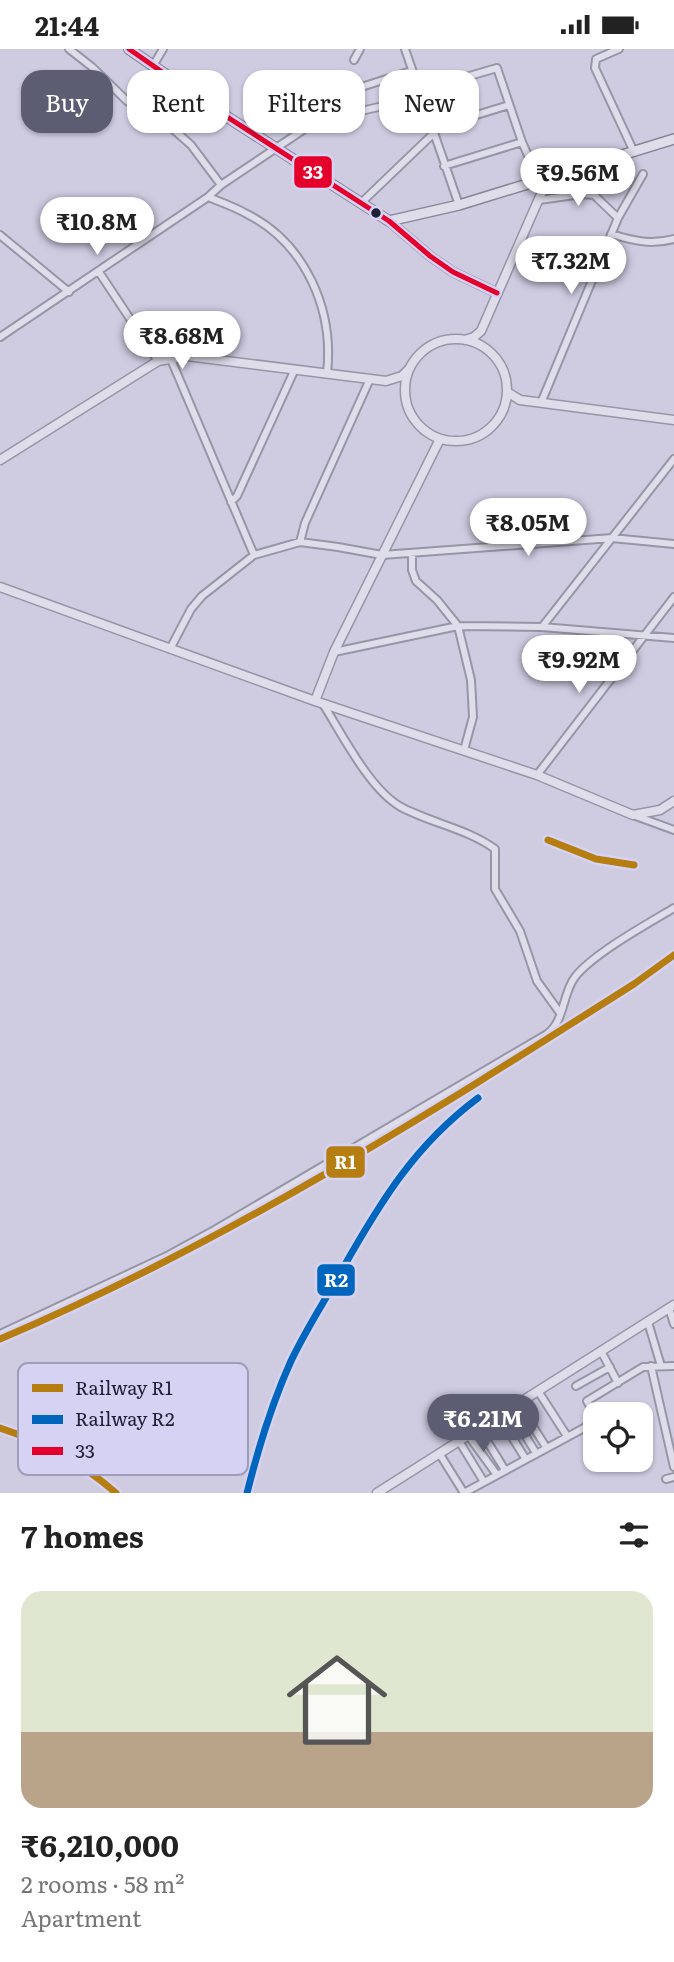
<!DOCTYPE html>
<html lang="en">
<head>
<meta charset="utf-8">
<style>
	:root { --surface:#fff; --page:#f2f2f2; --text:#222; --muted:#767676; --accent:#5c5d72 }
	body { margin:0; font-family:Literata,serif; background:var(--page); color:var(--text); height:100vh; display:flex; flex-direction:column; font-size:26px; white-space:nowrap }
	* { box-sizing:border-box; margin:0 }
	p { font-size:23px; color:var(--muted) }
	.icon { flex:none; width:38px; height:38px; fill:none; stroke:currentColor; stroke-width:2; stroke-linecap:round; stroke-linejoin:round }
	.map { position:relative; height:1444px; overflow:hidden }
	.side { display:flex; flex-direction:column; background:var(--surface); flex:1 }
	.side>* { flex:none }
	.guide { position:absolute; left:21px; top:21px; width:634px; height:63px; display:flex; gap:14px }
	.controls { position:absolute; left:583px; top:1353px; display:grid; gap:14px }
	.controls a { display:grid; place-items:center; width:70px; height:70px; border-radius:14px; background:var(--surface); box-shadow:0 2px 5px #0004; font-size:35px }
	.price { position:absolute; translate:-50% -60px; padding:0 16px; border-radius:24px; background:#fff; color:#222; font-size:23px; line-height:46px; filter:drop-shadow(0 2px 4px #0008) }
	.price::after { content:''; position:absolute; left:50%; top:42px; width:21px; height:16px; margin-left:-10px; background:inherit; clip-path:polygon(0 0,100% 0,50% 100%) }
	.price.active { background:var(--accent); color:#fff }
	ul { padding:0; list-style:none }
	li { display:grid; align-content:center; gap:14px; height:371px; padding:0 21px }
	li span { display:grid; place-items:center; height:217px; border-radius:21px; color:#555 }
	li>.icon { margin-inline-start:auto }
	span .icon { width:126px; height:126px; fill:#fffc; stroke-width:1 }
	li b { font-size:30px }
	h2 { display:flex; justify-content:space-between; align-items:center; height:84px; padding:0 21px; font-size:30px }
	.pill { padding:0 24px; border-radius:21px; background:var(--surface); box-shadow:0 2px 5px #0004; font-size:24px; line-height:63px }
	.pill.active { background:var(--accent); color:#fff }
	.status { display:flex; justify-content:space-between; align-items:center; height:49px; padding:0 35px; background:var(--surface); direction:ltr }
	.status svg { height:19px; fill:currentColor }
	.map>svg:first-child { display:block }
</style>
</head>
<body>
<div class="status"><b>21:44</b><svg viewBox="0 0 49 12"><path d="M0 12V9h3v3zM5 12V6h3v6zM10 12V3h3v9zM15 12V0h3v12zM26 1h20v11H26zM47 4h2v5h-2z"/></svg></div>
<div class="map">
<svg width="674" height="1444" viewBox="0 0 674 1444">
	<rect width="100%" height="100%" fill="#cfcce2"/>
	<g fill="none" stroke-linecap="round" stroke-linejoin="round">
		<defs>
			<path id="minor" d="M69 0 92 18 127 52 174 81 191 96 221 136
				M405 0 459 156
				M619 0 596 10 595 19 634 103
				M354 11 360 0
				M153 17 163 0
				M349 42 411 22
				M431 80 509 56
				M444 117 522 93
				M539 151 582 145 594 146 618 169
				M361 154 433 85
				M611 185C634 192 651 196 674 190
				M0 186 69 243
				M99 223 158 312
				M0 288 208 148
				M170 308 254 506
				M327 324C334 261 306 195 247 165 235 158 221 153 208 148L221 136 306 79 326 70 383 57 418 42 497 19 522 93 539 131
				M541 354 618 169 643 125
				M231 453 237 447 295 320
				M300 493 305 474 370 330
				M412 504V521L416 532 437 551 458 577 471 631 473 668 464 701
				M542 578 674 410
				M170 600 191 560 202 547 254 506 300 493 338 498 382 506 612 489 674 495
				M334 603 458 577 542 578 674 589
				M323 655C342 685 370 741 401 758 431 774 468 780 495 800V840L520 882 537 932 560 964
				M537 726 674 548
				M633 766 674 781
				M669 1259 674 1275
				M648 1273 661 1317
				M0 1285 169 1206 211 1183 547 985C565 972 562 945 575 928 593 905 647 875 674 859
				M601 1302 618 1334
				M651 1317 674 1418
				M576 1337 610 1318
				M538 1342 567 1387
				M518 1354 546 1398
				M509 1360 536 1404
				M595 1366 587 1352 643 1318 674 1317
				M499 1367 525 1409
				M479 1379 505 1421
				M468 1386 497 1426
				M459 1392 484 1433
				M439 1404 464 1444
				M666 1430 674 1428
				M464 1444 595 1373"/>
			<path id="tertiary" d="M389 172 430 207 453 223 497 244
				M405 341a51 51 0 1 1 102 0a51 51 0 1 1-102 0Z
				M465 291 474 288 481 282 548 129
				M507 343 520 351 674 371
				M0 411 158 312 187 307 386 332 402 327 410 319
				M0 538 315 652 537 726 633 766 660 761 674 752
				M315 652 334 603 440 390
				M377 1444 674 1256"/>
			<path id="secondary" d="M129 0 221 64 389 172 459 156 674 90"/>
		</defs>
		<!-- minor casing -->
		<use href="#minor" stroke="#9696a7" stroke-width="10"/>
		<!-- tertiary casing -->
		<use href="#tertiary" stroke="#9696a7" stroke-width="11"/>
		<!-- secondary casing -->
		<use href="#secondary" stroke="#868697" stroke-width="12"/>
		<!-- minor -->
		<use href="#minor" stroke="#dfddea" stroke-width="6"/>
		<!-- tertiary -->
		<use href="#tertiary" stroke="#dfddea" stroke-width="8"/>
		<!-- secondary -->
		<use href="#secondary" stroke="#dfddea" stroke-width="9"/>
		<defs>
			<path id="bus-1" d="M129 0 221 64 389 172 430 207 453 223 497 244"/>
		</defs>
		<!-- bus-1 casing -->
		<use href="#bus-1" stroke="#d6d2f3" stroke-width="10"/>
		<!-- bus-1 -->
		<use href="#bus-1" stroke="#e4002b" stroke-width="5"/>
		<defs>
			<path id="rail-1" d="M548 791 596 810 634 816
				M0 1290C224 1195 429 1065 634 935L674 906
				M0 1379C43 1393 82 1414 116 1444"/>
			<path id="rail-2" d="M247 1444C258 1400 272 1354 291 1312 306 1280 326 1250 343 1219 381 1152 415 1096 478 1049"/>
		</defs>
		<!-- rail-1 casing -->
		<use href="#rail-1" stroke="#d6d2f3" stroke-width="12"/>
		<!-- rail-2 casing -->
		<use href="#rail-2" stroke="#d6d2f3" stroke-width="12"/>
		<!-- rail-1 -->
		<use href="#rail-1" stroke="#b67e10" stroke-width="7"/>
		<!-- rail-2 -->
		<use href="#rail-2" stroke="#0065bd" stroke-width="7"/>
	</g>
	<!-- markers -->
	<circle fill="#1e2135" stroke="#d6d2f3" stroke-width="2.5" cx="376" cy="164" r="6"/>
	<!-- legend -->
	<rect x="18" y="1314" width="230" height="112" rx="10" fill="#d6d2f3" stroke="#9f9dba" stroke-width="2"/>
	<rect x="32" y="1335" width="31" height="8" fill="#b67e10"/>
	<rect x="32" y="1366" width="31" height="9" fill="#0065bd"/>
	<rect x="32" y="1398" width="31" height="8" fill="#e4002b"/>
	<g font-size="19" fill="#1e2135">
		<text x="75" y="1346">Railway R1</text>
		<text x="75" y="1377">Railway R2</text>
		<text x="75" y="1409">33</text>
	</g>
	<g stroke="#d6d2f3" stroke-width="2.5">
		<rect x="293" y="106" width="40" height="34" rx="7" fill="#e4002b"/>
		<rect x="325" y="1096" width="41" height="34" rx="7" fill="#b67e10"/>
		<rect x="316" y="1214" width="40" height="34" rx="7" fill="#0065bd"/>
	</g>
	<g font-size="19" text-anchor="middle" font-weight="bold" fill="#fff">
		<text x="313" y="130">33</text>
		<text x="345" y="1120">R1</text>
		<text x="336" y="1238">R2</text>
	</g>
</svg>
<div class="controls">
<a><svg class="icon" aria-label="locate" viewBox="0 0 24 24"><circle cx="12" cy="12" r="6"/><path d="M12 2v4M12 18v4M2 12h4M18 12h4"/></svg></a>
</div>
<b class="price" style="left:578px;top:159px">₹9.56M</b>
<b class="price" style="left:97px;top:208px">₹10.8M</b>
<b class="price" style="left:571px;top:247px">₹7.32M</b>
<b class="price" style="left:182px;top:322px">₹8.68M</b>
<b class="price" style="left:528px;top:509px">₹8.05M</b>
<b class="price" style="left:579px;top:646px">₹9.92M</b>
<b class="price active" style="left:483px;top:1405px">₹6.21M</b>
<div class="guide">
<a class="pill active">Buy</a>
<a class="pill">Rent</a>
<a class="pill">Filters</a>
<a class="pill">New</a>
</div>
</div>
<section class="side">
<h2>7 homes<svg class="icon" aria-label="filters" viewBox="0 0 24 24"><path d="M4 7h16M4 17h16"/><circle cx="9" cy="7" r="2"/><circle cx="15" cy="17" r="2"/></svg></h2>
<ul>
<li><span style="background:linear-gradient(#dfe7d0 65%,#b9a48a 0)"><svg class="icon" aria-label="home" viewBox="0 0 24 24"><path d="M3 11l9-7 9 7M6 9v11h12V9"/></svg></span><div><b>₹6,210,000</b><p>2 rooms · 58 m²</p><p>Apartment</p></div></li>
</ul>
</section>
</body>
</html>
